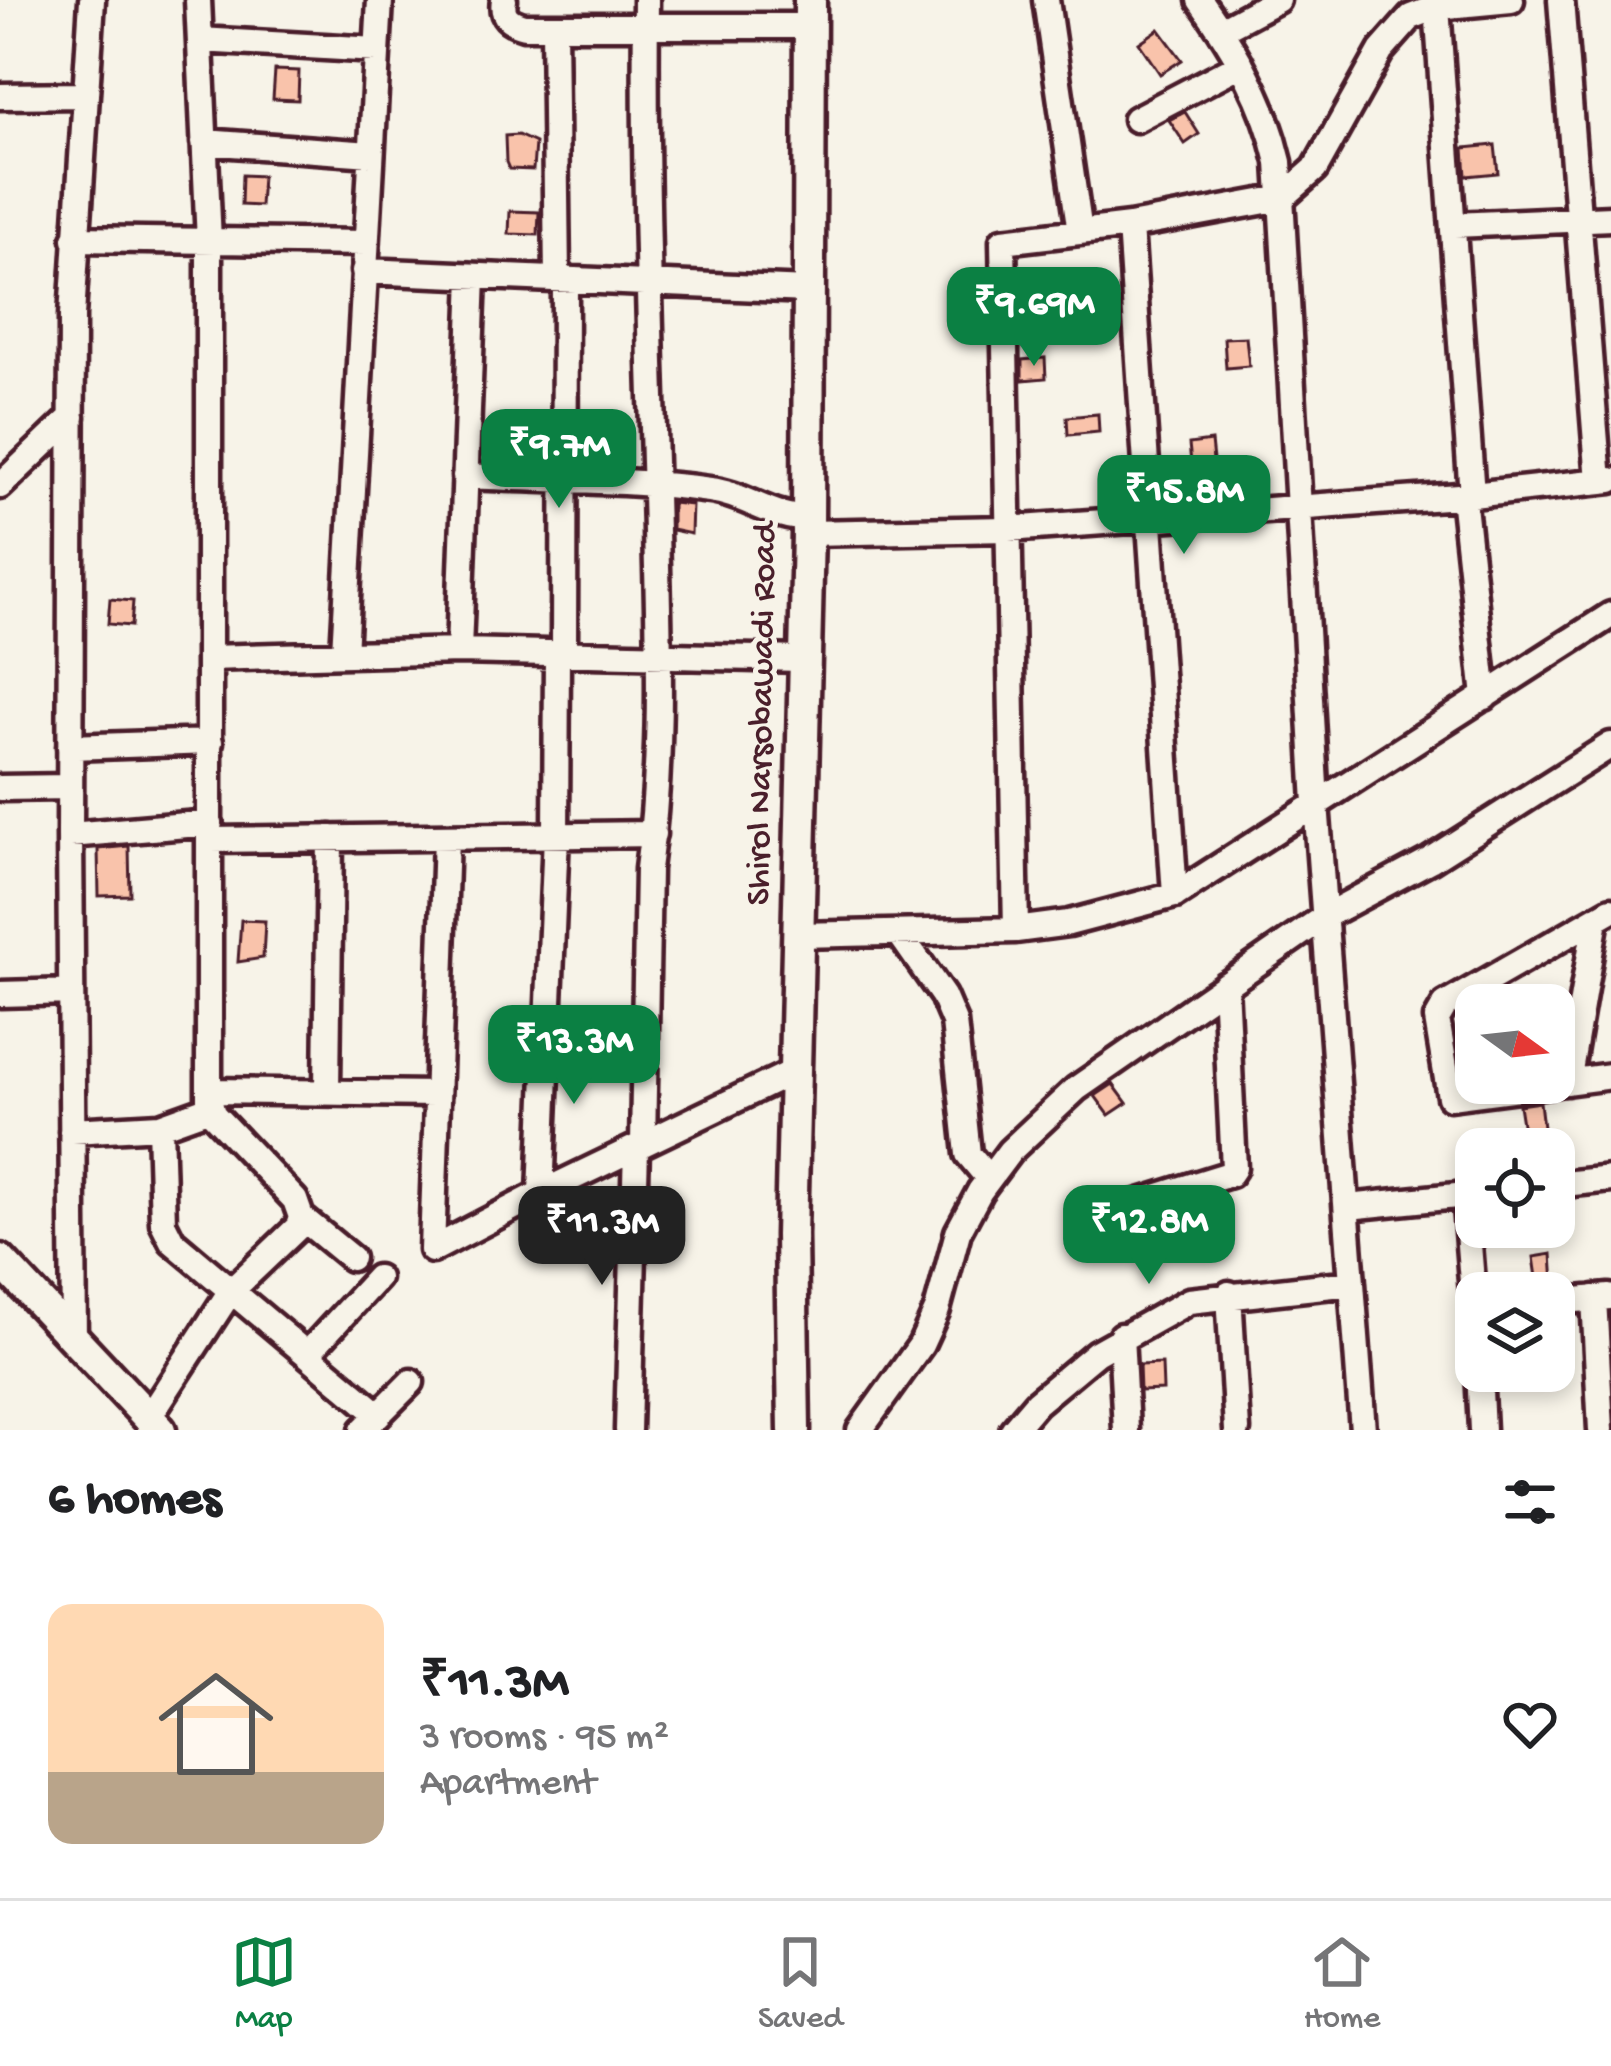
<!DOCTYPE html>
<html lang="en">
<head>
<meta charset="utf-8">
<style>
	:root { --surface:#fff; --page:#f2f2f2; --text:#202124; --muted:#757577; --line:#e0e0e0; --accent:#0b8043 }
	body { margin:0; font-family:"Gochi Hand",sans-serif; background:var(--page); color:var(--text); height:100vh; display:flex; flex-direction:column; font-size:45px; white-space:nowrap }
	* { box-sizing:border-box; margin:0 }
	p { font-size:39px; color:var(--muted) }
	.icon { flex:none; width:66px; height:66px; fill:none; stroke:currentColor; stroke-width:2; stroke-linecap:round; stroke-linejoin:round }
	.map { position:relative; height:1430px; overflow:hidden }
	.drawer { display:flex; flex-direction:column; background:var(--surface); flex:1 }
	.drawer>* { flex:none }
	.needle { width:78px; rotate:105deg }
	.tools { position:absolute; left:1455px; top:984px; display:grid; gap:24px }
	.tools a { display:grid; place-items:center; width:120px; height:120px; border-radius:24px; background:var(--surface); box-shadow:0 6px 18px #0003; font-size:60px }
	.price { position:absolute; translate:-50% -102px; padding:0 27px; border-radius:24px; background:var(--accent); color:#fff; font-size:39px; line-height:78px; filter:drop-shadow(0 3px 6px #0008) }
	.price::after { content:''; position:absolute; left:50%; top:72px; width:36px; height:27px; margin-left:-18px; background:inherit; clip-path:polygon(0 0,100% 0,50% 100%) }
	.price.on { background:#222; color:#fff }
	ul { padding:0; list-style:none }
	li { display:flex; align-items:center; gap:36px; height:300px; padding:0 48px }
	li+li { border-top:3px solid var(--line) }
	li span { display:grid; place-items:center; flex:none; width:336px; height:240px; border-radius:24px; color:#555 }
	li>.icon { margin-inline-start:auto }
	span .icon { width:144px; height:144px; fill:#fffc; stroke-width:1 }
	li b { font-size:51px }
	h2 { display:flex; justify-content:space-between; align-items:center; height:144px; padding:0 48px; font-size:51px }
	.menu { display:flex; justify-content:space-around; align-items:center; height:168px; border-top:3px solid var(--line); background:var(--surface); font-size:33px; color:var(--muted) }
	.menu a { display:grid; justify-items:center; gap:6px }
	.menu .on { color:var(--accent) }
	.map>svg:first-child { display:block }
</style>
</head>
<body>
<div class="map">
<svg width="1611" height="1430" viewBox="0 0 1611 1430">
	<rect width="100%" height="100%" fill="#f7f3e8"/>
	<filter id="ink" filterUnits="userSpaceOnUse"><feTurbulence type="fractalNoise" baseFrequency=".00833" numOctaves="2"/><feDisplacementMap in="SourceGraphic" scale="24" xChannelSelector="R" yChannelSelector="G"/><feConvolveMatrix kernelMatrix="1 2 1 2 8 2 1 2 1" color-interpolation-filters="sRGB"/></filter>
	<g filter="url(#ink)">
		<!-- building -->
		<path fill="#f9c3ab" stroke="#4a1f2b" stroke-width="3" d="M1159 29 1182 60 1160 74 1139 43Z
			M275 70 299 71 298 100 273 99Z
			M1185 112 1199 134 1185 144 1169 120Z
			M518 135 535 143 533 170 509 169 506 162 505 136Z
			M1495 145 1498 173 1466 176 1464 148Z
			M242 175 262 176 260 206 241 205Z
			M510 211 539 212 538 235 509 234Z
			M1246 337 1249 366 1226 368 1224 338Z
			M1045 358 1046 378 1022 380V360Z
			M1098 414 1099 432 1068 435 1067 417Z
			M1211 441 1214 470 1192 472 1189 444Z
			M672 503 692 505 691 534 672 530Z
			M110 599 133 601 131 626 108 624Z
			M129 846 130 895 99 896 98 849Z
			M241 920 265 921 263 958 238 962Z
			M1113 1084 1127 1103 1109 1115 1095 1096Z
			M1540 1102 1544 1136 1524 1137 1519 1105Z
			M1552 1254 1554 1285 1539 1291 1534 1257Z
			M1162 1364 1163 1390 1140 1391 1139 1365Z"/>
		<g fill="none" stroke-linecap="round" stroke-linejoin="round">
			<defs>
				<path id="minor" d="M504 0C501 16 509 22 524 26H811
					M1046 0 1080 232
					M1200 0C1236 51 1265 101 1279 162L1316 803 1363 1430
					M1561 0 1599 481
					M1437 7 1472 495
					M554 26 557 279
					M1221 30 1277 0
					M200 40 377 50
					M0 96 85 95
					M1136 119 1241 64
					M204 142 371 154
					M1454 225 1611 218
					M1130 226 1175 895
					M75 239 366 243
					M364 271 808 290
					M465 476C547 480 629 479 710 490 745 494 772 519 808 518
					M0 486 72 417
					M1463 496 1485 697
					M808 533 1008 529 1472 495 1611 480
					M459 651 473 276
					M344 653 380 0
					M557 655 556 835 541 1193 797 1070
					M564 655 565 279
					M209 658 459 651 802 659
					M70 747 210 742
					M0 788 70 787
					M70 835 210 823
					M446 837 432 1250 541 1193
					M211 840 653 834
					M1611 910 1445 1005 1437 1019 1450 1097 1611 1076
					M1016 930 1003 241 1130 226 1282 198 1315 169 1381 51 1411 17 1437 7 1511 0
					M899 933 943 996 954 1022 968 1154 989 1179
					M799 935 1016 930 1069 923 1175 895 1611 615
					M0 994 71 992
					M1568 1082 1596 919
					M327 1090 330 838
					M209 1091 435 1094
					M160 1126 163 1223 172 1241 378 1414
					M72 1131 160 1126 210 1108
					M643 1144 648 869C665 745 658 618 655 494 650 330 644 165 646 0
					M1554 1185 1611 1179
					M1465 1195 1476 1331
					M1348 1207 1476 1194
					M301 1217 351 1258
					M1092 1217 1230 1174 1234 1168 1225 985
					M1229 1294 1237 1430
					M1594 1298 1601 1430
					M1554 1302 1609 1297
					M1121 1336 1126 1430
					M74 1342 70 835 72 316 92 0
					M308 1353 377 1278
					M1479 1371 1482 1430
					M147 1420 230 1292 298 1227 301 1217 295 1200 213 1114 209 1099V242L198 0
					M363 1430 411 1382
					M628 1430 636 1148
					M860 1430 921 1345 937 1310 958 1232 980 1191 1010 1151 1076 1089 1327 915 1430 860 1611 745
					M1013 1430 1036 1403 1096 1353 1189 1301 1351 1283"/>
				<path id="major" d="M0 1260 160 1430
					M794 1430 791 1235 808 533 810 0"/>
			</defs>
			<!-- minor casing -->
			<use href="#minor" stroke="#4a1f2b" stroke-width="33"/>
			<!-- major casing -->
			<use href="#major" stroke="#4a1f2b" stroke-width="39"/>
			<!-- minor -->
			<use href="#minor" stroke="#f7f3e8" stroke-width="24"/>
			<!-- major -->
			<use href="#major" stroke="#f7f3e8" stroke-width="30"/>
		</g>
	</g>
	<g text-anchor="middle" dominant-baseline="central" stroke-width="10" stroke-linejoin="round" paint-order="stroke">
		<!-- street labels -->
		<g font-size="36" fill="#4a1f2b" stroke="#f7f3e8">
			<text transform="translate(764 714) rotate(-89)">Shirol Narsobawadi Road</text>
		</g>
	</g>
</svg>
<div class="tools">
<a><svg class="needle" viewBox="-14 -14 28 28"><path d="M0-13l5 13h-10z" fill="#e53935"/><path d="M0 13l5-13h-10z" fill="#757577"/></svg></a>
<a><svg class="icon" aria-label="locate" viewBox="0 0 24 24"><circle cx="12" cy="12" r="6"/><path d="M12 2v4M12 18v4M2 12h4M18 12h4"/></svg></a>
<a><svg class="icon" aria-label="layers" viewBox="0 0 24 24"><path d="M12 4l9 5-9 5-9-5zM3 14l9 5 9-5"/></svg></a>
</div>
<b class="price" style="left:1034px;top:369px">₹9.69M</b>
<b class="price" style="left:559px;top:511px">₹9.7M</b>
<b class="price" style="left:1184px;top:557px">₹15.8M</b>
<b class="price" style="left:574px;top:1107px">₹13.3M</b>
<b class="price" style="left:1149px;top:1287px">₹12.8M</b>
<b class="price on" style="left:602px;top:1288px">₹11.3M</b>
</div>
<section class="drawer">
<h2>6 homes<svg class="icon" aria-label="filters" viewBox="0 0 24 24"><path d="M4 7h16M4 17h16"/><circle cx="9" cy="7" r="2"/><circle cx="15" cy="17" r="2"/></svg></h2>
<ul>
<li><span style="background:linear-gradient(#ffd9b3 70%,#b9a48a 0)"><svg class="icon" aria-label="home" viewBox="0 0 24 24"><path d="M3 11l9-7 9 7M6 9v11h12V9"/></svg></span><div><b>₹11.3M</b><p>3 rooms · 95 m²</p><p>Apartment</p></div><svg class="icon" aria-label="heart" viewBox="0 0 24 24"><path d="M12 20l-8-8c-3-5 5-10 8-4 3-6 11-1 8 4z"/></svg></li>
</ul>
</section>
<nav class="menu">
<a class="on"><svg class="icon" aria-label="map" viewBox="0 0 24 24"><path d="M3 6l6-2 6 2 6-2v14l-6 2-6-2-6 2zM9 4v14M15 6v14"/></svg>Map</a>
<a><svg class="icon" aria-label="saved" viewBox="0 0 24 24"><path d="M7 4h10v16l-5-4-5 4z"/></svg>Saved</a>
<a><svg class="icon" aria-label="home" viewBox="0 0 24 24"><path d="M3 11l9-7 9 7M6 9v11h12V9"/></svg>Home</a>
</nav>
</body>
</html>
